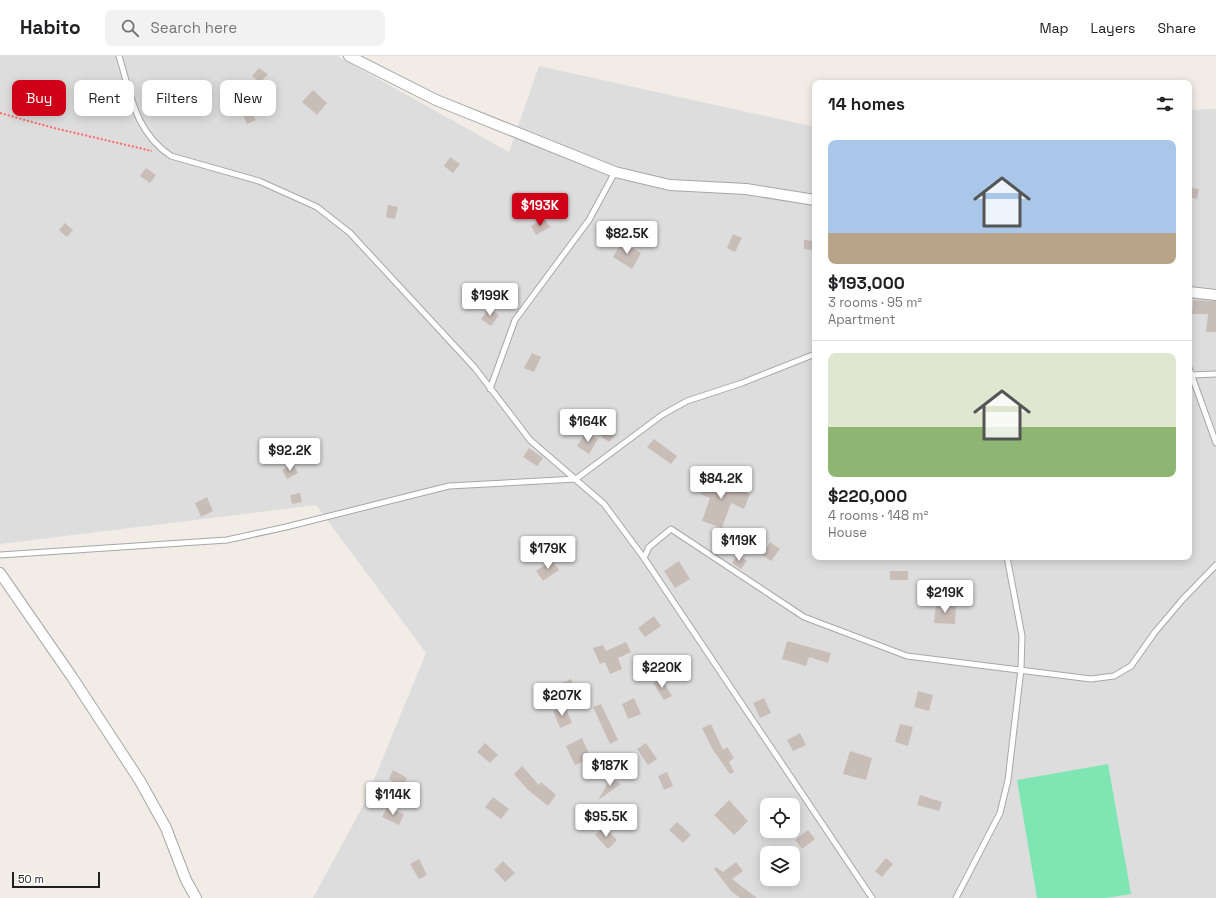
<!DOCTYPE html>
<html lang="en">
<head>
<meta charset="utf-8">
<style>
	:root { --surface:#fff; --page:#f2f2f2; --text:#202124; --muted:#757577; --line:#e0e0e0; --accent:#cf0017 }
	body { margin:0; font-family:"Space Grotesk",sans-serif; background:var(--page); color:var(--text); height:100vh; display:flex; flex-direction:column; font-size:15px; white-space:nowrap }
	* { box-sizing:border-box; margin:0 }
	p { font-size:13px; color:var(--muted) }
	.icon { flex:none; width:22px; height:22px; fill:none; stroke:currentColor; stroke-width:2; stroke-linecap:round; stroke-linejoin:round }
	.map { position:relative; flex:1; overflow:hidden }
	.details { position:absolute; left:812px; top:24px; width:380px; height:480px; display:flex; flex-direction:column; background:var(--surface); border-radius:8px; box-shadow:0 2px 10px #0003 }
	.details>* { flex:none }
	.hud { position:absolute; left:12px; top:24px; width:380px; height:36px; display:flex; gap:8px }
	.buttons { position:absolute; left:760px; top:742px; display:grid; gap:8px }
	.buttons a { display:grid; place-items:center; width:40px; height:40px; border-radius:8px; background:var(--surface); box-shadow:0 2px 10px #0003; font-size:20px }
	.scale { position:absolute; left:12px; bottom:10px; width:88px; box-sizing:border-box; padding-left:4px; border:2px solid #202020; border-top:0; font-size:11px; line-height:14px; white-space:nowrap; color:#202020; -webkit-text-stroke:3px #fff; paint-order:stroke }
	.price { position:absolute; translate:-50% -34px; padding:0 9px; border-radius:4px; background:#fff; color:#222; font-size:13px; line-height:26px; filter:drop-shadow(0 1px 2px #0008) }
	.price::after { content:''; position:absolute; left:50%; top:24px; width:12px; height:9px; margin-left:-6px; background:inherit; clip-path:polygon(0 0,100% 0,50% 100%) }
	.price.current { background:var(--accent); color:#fff }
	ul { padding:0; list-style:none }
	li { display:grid; align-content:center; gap:8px; height:212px; padding:0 16px }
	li+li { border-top:1px solid var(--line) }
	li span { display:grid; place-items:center; height:124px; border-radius:8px; color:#555 }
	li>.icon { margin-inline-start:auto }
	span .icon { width:72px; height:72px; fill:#fffc; stroke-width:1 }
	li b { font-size:17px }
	h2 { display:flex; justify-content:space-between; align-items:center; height:48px; padding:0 16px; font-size:17px }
	.chip { padding:0 14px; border-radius:8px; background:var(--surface); box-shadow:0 2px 10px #0003; font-size:14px; line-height:36px }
	.chip.current { background:var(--accent); color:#fff }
	header { display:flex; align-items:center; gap:24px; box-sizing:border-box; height:56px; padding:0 20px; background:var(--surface); border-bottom:1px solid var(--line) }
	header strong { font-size:19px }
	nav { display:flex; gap:22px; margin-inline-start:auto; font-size:14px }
	.search { width:280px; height:36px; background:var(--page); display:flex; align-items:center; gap:10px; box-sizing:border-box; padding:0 14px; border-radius:8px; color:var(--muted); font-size:15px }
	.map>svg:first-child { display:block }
</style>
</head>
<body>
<header>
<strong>Habito</strong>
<div class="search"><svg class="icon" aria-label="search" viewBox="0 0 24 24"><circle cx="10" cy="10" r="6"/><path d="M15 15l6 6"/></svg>Search here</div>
<nav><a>Map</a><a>Layers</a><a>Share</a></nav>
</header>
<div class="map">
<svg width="1216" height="842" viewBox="0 0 1216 842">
	<rect width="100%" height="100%" fill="#f1ece5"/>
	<!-- residential -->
	<path fill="#dedddd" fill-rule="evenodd" d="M0 0H337L509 96 539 10 815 71V501H1189V54L1216 53V842H313L364 748 426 597 316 449 0 488ZM767 749H793V775H767ZM767 797H793V823H767Z"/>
	<!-- pitch -->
	<path fill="#7de6b2" d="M1108 708 1131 838 1106 842H1037L1017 724Z"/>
	<!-- building -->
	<path fill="#c9bdb8" d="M259 12 268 18 260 27 252 20Z
		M313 34 327 47 317 59 302 46Z
		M250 53 256 64 247 68 242 57Z
		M450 101 460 108 453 117 444 110Z
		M146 112 156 119 150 127 140 120Z
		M1189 131 1199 133 1197 143 1189 141Z
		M388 149 398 151 395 163 386 161Z
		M544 162 550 171 536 179 531 170Z
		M65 167 73 174 67 181 59 174Z
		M733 178 742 182 735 196 727 192Z
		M804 184 813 185V194L804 193Z
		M622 186 641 197 632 213 613 201Z
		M1193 244 1216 245V276H1206L1208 258H1192Z
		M489 252 499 259 491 270 481 263Z
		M532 297 541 301 534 316 524 312Z
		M608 371 616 378 609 386 601 380Z
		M586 376 598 383 589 398 577 390Z
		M654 383 677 400 671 408 647 391Z
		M529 392 543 402 537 410 523 401Z
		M293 408 298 417 287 423 282 414Z
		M709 417 719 421 718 424 750 438 744 453 731 447 722 472 702 465 710 442 700 438Z
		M300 437 302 446 292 448 290 439Z
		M207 441 213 455 201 461 195 447Z
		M770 486 780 493 771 505 762 499Z
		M738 498 747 505 741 513 732 507Z
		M552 504 559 514 543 525 536 515Z
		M679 505 690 523 675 532 664 515Z
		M890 515H908V524H890Z
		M936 547 956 549 955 568 934 567Z
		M654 560 661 570 645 581 638 572Z
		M787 585 831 597 828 607 809 601 806 610 782 603Z
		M626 586 631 596 618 602 622 613 610 618 605 606 600 608 593 592 603 589 606 595Z
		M661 622 672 640 664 644 653 627Z
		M571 623 576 634 566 638 559 628Z
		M918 635 933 639 929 655 914 651Z
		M634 642 641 658 628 663 622 648Z
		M764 642 771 657 760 662 753 647Z
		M601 648 618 684 610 688 593 651Z
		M565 650 572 667 560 672 553 655Z
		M711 668 723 694 727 691 734 702 729 706 734 716 730 718 713 694 702 672Z
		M900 668 913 671 908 690 895 686Z
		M800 677 806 689 793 695 787 684Z
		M582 682 591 702 575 709 566 690Z
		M485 687 498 699 490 707 477 696Z
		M646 687 657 703 648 709 637 693Z
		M850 695 872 702 866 724 843 718Z
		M522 710 539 729 541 726 556 739 548 750 527 733 514 718Z
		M393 714 407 722 402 731 389 723Z
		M667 716 673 730 664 734 658 720Z
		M611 722 621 728 598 744Z
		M920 739 942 746 939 755 917 749Z
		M493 741 509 753 501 763 485 751Z
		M729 744 748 765 734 779 714 759Z
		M387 751 404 758 399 769 382 761Z
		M677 766 691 779 683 787 669 774Z
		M604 770 617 784 608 793 595 779Z
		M808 774 815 783 802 793 795 784Z
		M886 802 893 808 882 821 875 815Z
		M419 803 427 819 419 823 410 808Z
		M503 805 515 817 505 826 494 814Z
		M736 806 743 815 732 823 757 842H740L731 835 714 813 716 811 723 816Z"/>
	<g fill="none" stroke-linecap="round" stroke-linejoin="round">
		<defs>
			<path id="lane" d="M119 0C131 39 135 76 171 100L259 125 317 151 350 177 475 312 530 384 604 448 644 502 872 842
				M1189 312 1216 387
				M1191 319 1216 318
				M490 333 515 264 589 164 615 116
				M0 499 227 484 286 471 449 430 576 423 662 359 687 345 742 327 815 298
				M644 502 649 491 671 473 804 561 907 600 1091 623 1114 620 1131 610 1155 576 1183 543 1216 509
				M956 842 1000 757 1008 724 1021 613 1022 580 1007 501"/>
			<path id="street" d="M349 0 436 44 615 116 670 129 746 133 815 144
				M1189 236 1216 239
				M0 517 72 621 140 725 166 772 186 824 196 842"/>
		</defs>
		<!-- lane casing -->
		<use href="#lane" stroke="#a7a7a7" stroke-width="7"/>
		<!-- street casing -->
		<use href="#street" stroke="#a7a7a7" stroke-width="12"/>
		<!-- path -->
		<path stroke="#ff686a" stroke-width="2" stroke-dasharray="2 2" stroke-linecap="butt" d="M0 57 54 72 152 95"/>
		<!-- lane -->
		<use href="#lane" stroke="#fff" stroke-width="5"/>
		<!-- street -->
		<use href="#street" stroke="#fff" stroke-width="10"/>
	</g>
</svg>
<div class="buttons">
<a><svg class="icon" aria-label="locate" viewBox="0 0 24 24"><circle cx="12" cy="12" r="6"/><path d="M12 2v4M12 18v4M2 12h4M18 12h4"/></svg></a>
<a><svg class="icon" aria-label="layers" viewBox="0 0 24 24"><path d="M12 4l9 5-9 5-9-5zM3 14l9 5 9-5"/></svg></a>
</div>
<div class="scale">50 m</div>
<b class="price current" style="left:540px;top:171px">$193K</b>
<b class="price" style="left:627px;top:199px">$82.5K</b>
<b class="price" style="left:490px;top:261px">$199K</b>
<b class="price" style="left:588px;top:387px">$164K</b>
<b class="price" style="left:290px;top:416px">$92.2K</b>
<b class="price" style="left:721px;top:444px">$84.2K</b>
<b class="price" style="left:739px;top:506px">$119K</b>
<b class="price" style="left:548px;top:514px">$179K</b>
<b class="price" style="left:945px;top:558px">$219K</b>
<b class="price" style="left:662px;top:633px">$220K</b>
<b class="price" style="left:562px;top:661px">$207K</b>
<b class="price" style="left:610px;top:731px">$187K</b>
<b class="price" style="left:393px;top:760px">$114K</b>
<b class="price" style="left:606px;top:782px">$95.5K</b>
<div class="hud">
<a class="chip current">Buy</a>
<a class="chip">Rent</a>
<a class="chip">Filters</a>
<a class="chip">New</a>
</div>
<section class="details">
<h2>14 homes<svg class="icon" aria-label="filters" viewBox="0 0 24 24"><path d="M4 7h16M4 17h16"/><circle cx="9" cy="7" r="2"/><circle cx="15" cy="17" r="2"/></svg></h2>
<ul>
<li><span style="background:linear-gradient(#a9c7e8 75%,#b9a48a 0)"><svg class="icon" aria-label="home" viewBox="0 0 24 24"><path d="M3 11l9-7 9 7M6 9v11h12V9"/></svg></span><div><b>$193,000</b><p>3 rooms · 95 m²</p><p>Apartment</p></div></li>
<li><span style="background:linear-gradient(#dfe7d0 60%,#8fb573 0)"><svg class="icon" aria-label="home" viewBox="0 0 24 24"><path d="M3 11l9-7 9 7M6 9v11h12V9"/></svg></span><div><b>$220,000</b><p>4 rooms · 148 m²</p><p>House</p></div></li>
</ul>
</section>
</div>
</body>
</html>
